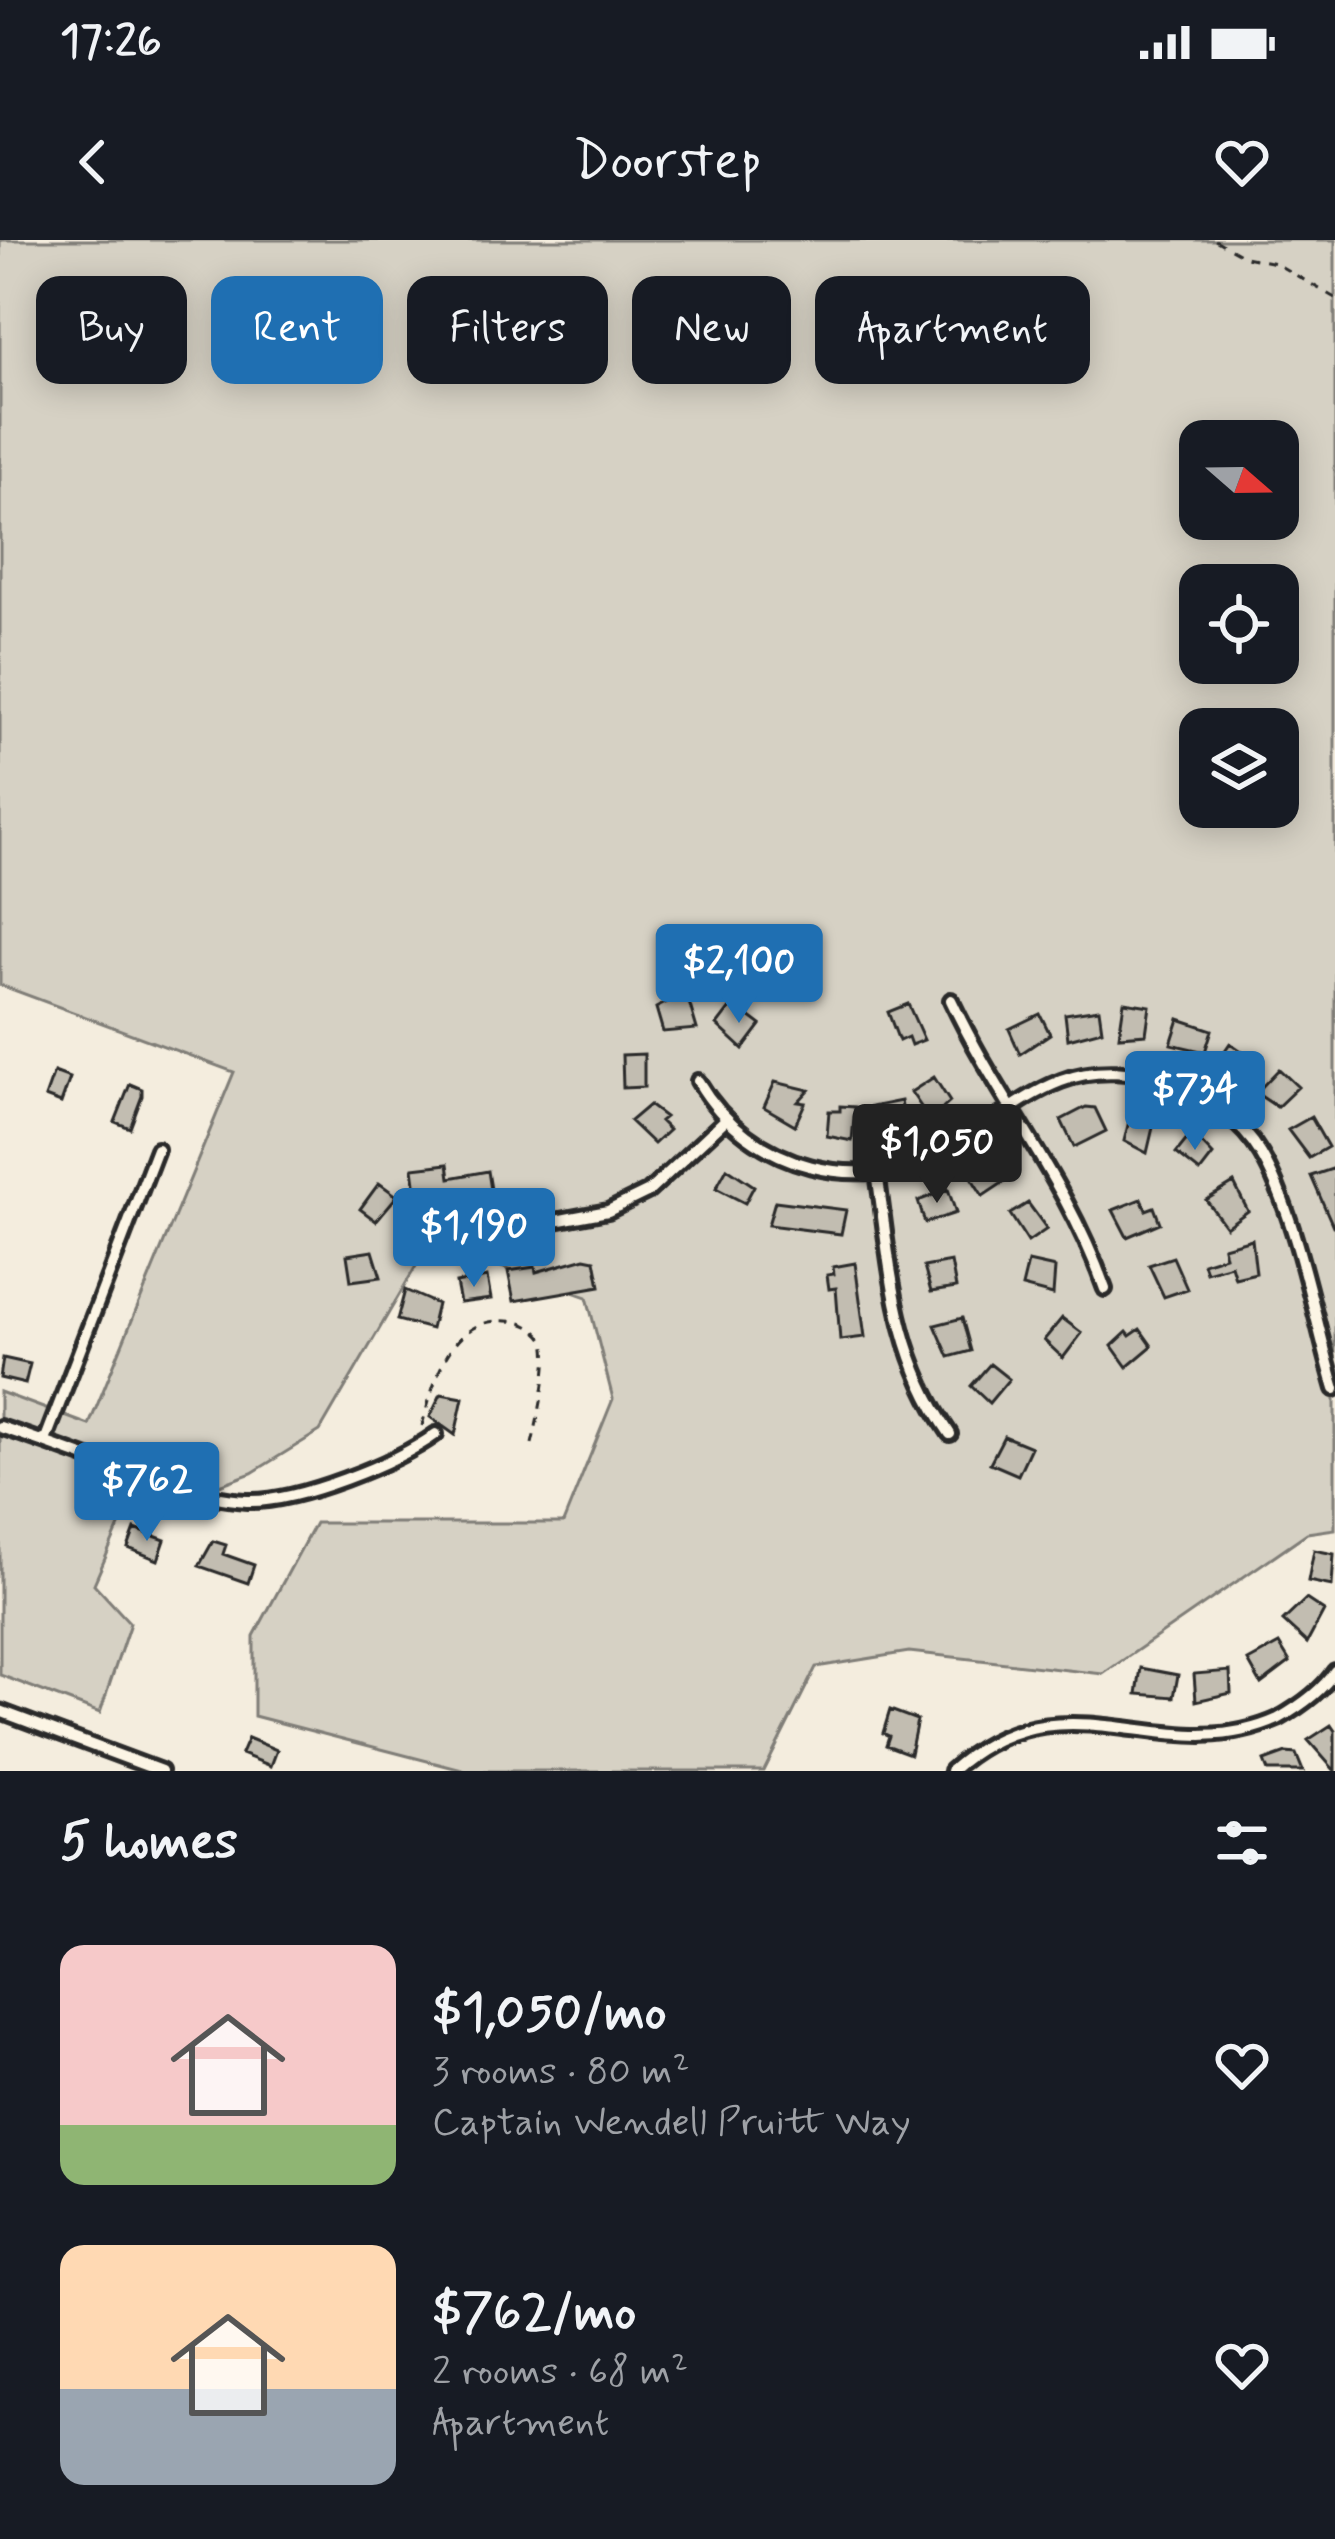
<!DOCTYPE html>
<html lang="en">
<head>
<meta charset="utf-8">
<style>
	:root { --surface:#171b24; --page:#20242c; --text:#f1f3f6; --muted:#9ea1a6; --accent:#1f6fb2 }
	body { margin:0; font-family:Mynerve,sans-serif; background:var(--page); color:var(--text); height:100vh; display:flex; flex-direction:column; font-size:45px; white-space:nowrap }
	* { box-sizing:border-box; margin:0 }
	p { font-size:39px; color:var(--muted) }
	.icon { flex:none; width:66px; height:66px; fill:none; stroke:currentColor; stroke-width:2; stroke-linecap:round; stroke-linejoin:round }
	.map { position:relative; height:1531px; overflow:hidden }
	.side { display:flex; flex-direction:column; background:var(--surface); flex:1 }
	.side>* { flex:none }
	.banner { position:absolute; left:36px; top:36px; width:1263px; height:108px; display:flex; gap:24px }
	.needle { width:78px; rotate:110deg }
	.fabs { position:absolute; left:1179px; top:180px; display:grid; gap:24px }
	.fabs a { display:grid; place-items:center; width:120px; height:120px; border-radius:24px; background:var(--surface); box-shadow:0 6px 30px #0003; font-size:60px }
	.price { position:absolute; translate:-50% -102px; padding:0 27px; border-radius:12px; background:var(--accent); color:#fff; font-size:39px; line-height:78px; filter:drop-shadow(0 3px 6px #0008) }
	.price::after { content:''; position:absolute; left:50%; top:72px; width:36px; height:27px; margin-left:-18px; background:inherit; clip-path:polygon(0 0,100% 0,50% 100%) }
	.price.on { background:#222; color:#fff }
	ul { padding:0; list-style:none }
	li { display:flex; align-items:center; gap:36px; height:300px; padding:0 60px }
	li span { display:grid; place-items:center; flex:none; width:336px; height:240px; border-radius:24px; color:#555 }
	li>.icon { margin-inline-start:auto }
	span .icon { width:144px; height:144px; fill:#fffc; stroke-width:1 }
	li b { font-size:51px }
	h2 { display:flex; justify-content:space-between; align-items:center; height:144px; padding:0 60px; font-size:51px }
	.tag { padding:0 42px; border-radius:24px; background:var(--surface); box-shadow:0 6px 30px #0003; font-size:42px; line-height:108px }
	.tag.on { background:var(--accent); color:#fff }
	.status { display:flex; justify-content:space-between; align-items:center; height:84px; padding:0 60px; background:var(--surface); direction:ltr }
	.status svg { height:33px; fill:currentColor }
	header { display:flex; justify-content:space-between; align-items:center; height:156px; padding:0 60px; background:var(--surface); font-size:54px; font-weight:600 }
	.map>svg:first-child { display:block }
</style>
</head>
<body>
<div class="status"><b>17:26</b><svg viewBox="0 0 49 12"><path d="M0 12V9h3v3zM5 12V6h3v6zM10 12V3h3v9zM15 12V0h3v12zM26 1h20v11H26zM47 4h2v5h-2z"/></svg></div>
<header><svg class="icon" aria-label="back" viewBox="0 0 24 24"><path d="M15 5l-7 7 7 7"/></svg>Doorstep<svg class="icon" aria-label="heart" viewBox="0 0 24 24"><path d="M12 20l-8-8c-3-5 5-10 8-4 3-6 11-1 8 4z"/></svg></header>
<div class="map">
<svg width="1335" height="1531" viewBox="0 0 1335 1531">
	<rect width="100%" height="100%" fill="#f4edde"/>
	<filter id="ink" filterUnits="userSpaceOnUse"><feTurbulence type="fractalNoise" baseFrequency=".00833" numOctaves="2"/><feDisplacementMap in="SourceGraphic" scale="24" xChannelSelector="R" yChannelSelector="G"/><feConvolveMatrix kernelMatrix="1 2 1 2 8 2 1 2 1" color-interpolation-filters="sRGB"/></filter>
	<g filter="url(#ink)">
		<!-- green -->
		<path fill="#d6d1c4" stroke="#807e78" stroke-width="3" fill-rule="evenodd" d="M0 0H1335V1289L1307 1293 1103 1434 909 1412 816 1427 764 1531H466L254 1476V1396L315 1283H563L613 1159 587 1057 430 1002 320 1191 252 1233 121 1282 94 1344 130 1383 100 1473 0 1435V1152L89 1185 234 832 0 745ZM1200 201H1278V279H1200ZM1200 345H1278V423H1200ZM1200 489H1278V567H1200Z"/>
		<!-- building -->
		<path fill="#c2bdb1" stroke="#2b2b2b" stroke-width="3" d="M686 752 697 789 663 792 656 768Z
			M1124 762 1150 766 1146 794 1119 796Z
			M733 764 761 785 743 809 717 785Z
			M908 764 924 800 911 805 908 797 899 801 888 772Z
			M1099 769 1102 790 1068 799 1065 774Z
			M1040 774 1050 794 1020 814 1009 789Z
			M1179 779 1212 790 1205 812 1171 804Z
			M1230 803 1256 821 1245 838 1216 824Z
			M644 814V847L623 848 622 815Z
			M1279 829 1298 847 1277 867 1256 853Z
			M54 832 70 838 61 863 45 857Z
			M934 837 950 862 930 880 911 852Z
			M775 842 809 850 798 862 805 863 795 885 764 867Z
			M130 844 142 849V856L130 888 115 882Z
			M901 861 905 886 873 897 867 868Z
			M649 865 665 877 660 881 669 890 654 904 630 881Z
			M840 866 855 867 852 901 827 896 829 871H840Z
			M1086 867 1095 868 1106 891 1074 907 1061 880Z
			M1132 869 1155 879 1147 913 1124 901Z
			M1311 877 1328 907 1309 918 1288 890Z
			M1192 893 1213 915 1200 932 1176 913Z
			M995 916 1013 936 983 956 969 934Z
			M448 924 450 938 488 931 492 956 468 963 465 949 417 959 413 928Z
			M727 928 754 946 745 963 716 948Z
			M1335 928V986H1333L1311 936Z
			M379 943 397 956 376 981 360 969Z
			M1234 943 1248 971 1226 987 1206 960Z
			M948 949 956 973 925 983 918 961Z
			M1141 959 1146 970 1154 967 1160 983 1127 997 1113 970Z
			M775 961 846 970 841 994 768 985Z
			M1028 963 1047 989 1028 1002 1010 974Z
			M1252 999 1256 1033 1235 1038 1231 1025 1206 1032 1203 1023 1225 1016 1223 1007Z
			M373 1011 381 1037 351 1041 347 1015Z
			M1173 1017 1187 1049 1164 1057 1149 1025Z
			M585 1018 595 1020 600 1046 514 1061 508 1031 535 1027 536 1032Z
			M951 1022 956 1048 931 1052 924 1027Z
			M1028 1022 1055 1028 1053 1055 1022 1047Z
			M855 1023 865 1097 840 1100 836 1048 829 1049 827 1035 834 1034 833 1027Z
			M487 1037 491 1059 460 1063 456 1043Z
			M405 1050 437 1064 431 1089 397 1080Z
			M962 1078 971 1111 949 1117 935 1085Z
			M1062 1078 1082 1093 1063 1118 1044 1100Z
			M1140 1089 1152 1106 1127 1127 1112 1106 1127 1092 1130 1096Z
			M3 1118 30 1124 25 1144 0 1138Z
			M990 1124 1009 1139 989 1163 971 1146Z
			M441 1154 463 1158 455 1195 430 1177Z
			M1004 1196 1031 1207 1018 1235 990 1223Z
			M135 1289 165 1300 158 1320 128 1308Z
			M213 1301 226 1305 223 1314 254 1325 248 1343 199 1326Z
			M1314 1310 1334 1314 1332 1346 1308 1341Z
			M1306 1359 1324 1371 1307 1403 1283 1381Z
			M1279 1404 1290 1422 1261 1444 1248 1421Z
			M1141 1428 1178 1435 1174 1457 1137 1454Z
			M1230 1431 1231 1453 1196 1461 1194 1434Z
			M890 1470 917 1480 910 1514 886 1505 889 1496 883 1493Z
			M1331 1485 1335 1491V1531L1308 1500Z
			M248 1498 277 1510 271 1526 241 1514Z
			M1286 1513 1296 1514 1303 1531H1268L1264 1521Z"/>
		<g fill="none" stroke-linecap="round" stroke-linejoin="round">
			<defs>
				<path id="minor" d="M951 760C999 862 1066 939 1105 1049
					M698 841C750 930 862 958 952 907 989 886 1020 857 1061 841 1130 814 1224 852 1261 914 1296 973 1315 1081 1335 1149
					M877 932C891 1029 893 1111 950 1194
					M422 1006 608 971 649 951 724 881
					M0 1187C67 1208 182 1258 247 1261 296 1263 396 1223 436 1194
					M45 1201 157 909
					M0 1471 161 1531
					M951 1531C1063 1430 1163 1531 1278 1479 1299 1467 1322 1451 1335 1431"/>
			</defs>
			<!-- minor casing -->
			<use href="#minor" stroke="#2b2b2b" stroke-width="20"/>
			<!-- path -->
			<path stroke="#2b2b2b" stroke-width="3" stroke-dasharray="9 9" stroke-linecap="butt" d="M1215 0 1245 17 1275 23 1335 58
				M422 1186C435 1137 451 1071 516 1082 527 1084 541 1092 545 1103 551 1122 537 1183 532 1204"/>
			<!-- minor -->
			<use href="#minor" stroke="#fcf5e5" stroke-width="10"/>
		</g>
	</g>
</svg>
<div class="fabs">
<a><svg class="needle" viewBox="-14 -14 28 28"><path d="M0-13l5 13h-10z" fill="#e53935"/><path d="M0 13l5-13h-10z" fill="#9ea1a6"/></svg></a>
<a><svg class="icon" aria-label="locate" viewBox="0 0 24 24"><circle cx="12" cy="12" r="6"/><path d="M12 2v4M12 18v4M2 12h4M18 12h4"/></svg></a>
<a><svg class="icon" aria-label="layers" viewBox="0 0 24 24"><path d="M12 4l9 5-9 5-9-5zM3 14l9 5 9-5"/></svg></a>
</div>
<b class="price" style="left:739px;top:786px">$2,100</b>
<b class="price" style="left:1195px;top:913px">$734</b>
<b class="price on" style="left:937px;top:966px">$1,050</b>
<b class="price" style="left:474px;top:1050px">$1,190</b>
<b class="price" style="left:147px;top:1304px">$762</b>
<div class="banner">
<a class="tag">Buy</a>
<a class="tag on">Rent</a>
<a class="tag">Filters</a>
<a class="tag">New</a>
<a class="tag">Apartment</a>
</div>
</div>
<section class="side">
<h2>5 homes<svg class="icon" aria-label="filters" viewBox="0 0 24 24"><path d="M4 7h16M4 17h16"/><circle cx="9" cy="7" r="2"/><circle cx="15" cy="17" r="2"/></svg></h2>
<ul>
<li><span style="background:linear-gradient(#f6c9c9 75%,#8fb573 0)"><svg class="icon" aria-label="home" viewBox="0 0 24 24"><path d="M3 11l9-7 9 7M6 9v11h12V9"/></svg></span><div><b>$1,050/mo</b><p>3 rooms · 80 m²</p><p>Captain Wendell Pruitt Way</p></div><svg class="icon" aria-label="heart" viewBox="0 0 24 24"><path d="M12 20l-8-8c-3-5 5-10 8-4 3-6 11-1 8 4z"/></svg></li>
<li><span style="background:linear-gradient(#ffd9b3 60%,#9aa5b1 0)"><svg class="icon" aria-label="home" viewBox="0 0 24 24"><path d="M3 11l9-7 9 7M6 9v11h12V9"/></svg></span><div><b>$762/mo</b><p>2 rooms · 68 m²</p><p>Apartment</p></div><svg class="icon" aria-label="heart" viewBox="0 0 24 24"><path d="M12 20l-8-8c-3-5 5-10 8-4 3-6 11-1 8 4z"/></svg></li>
</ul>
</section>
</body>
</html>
